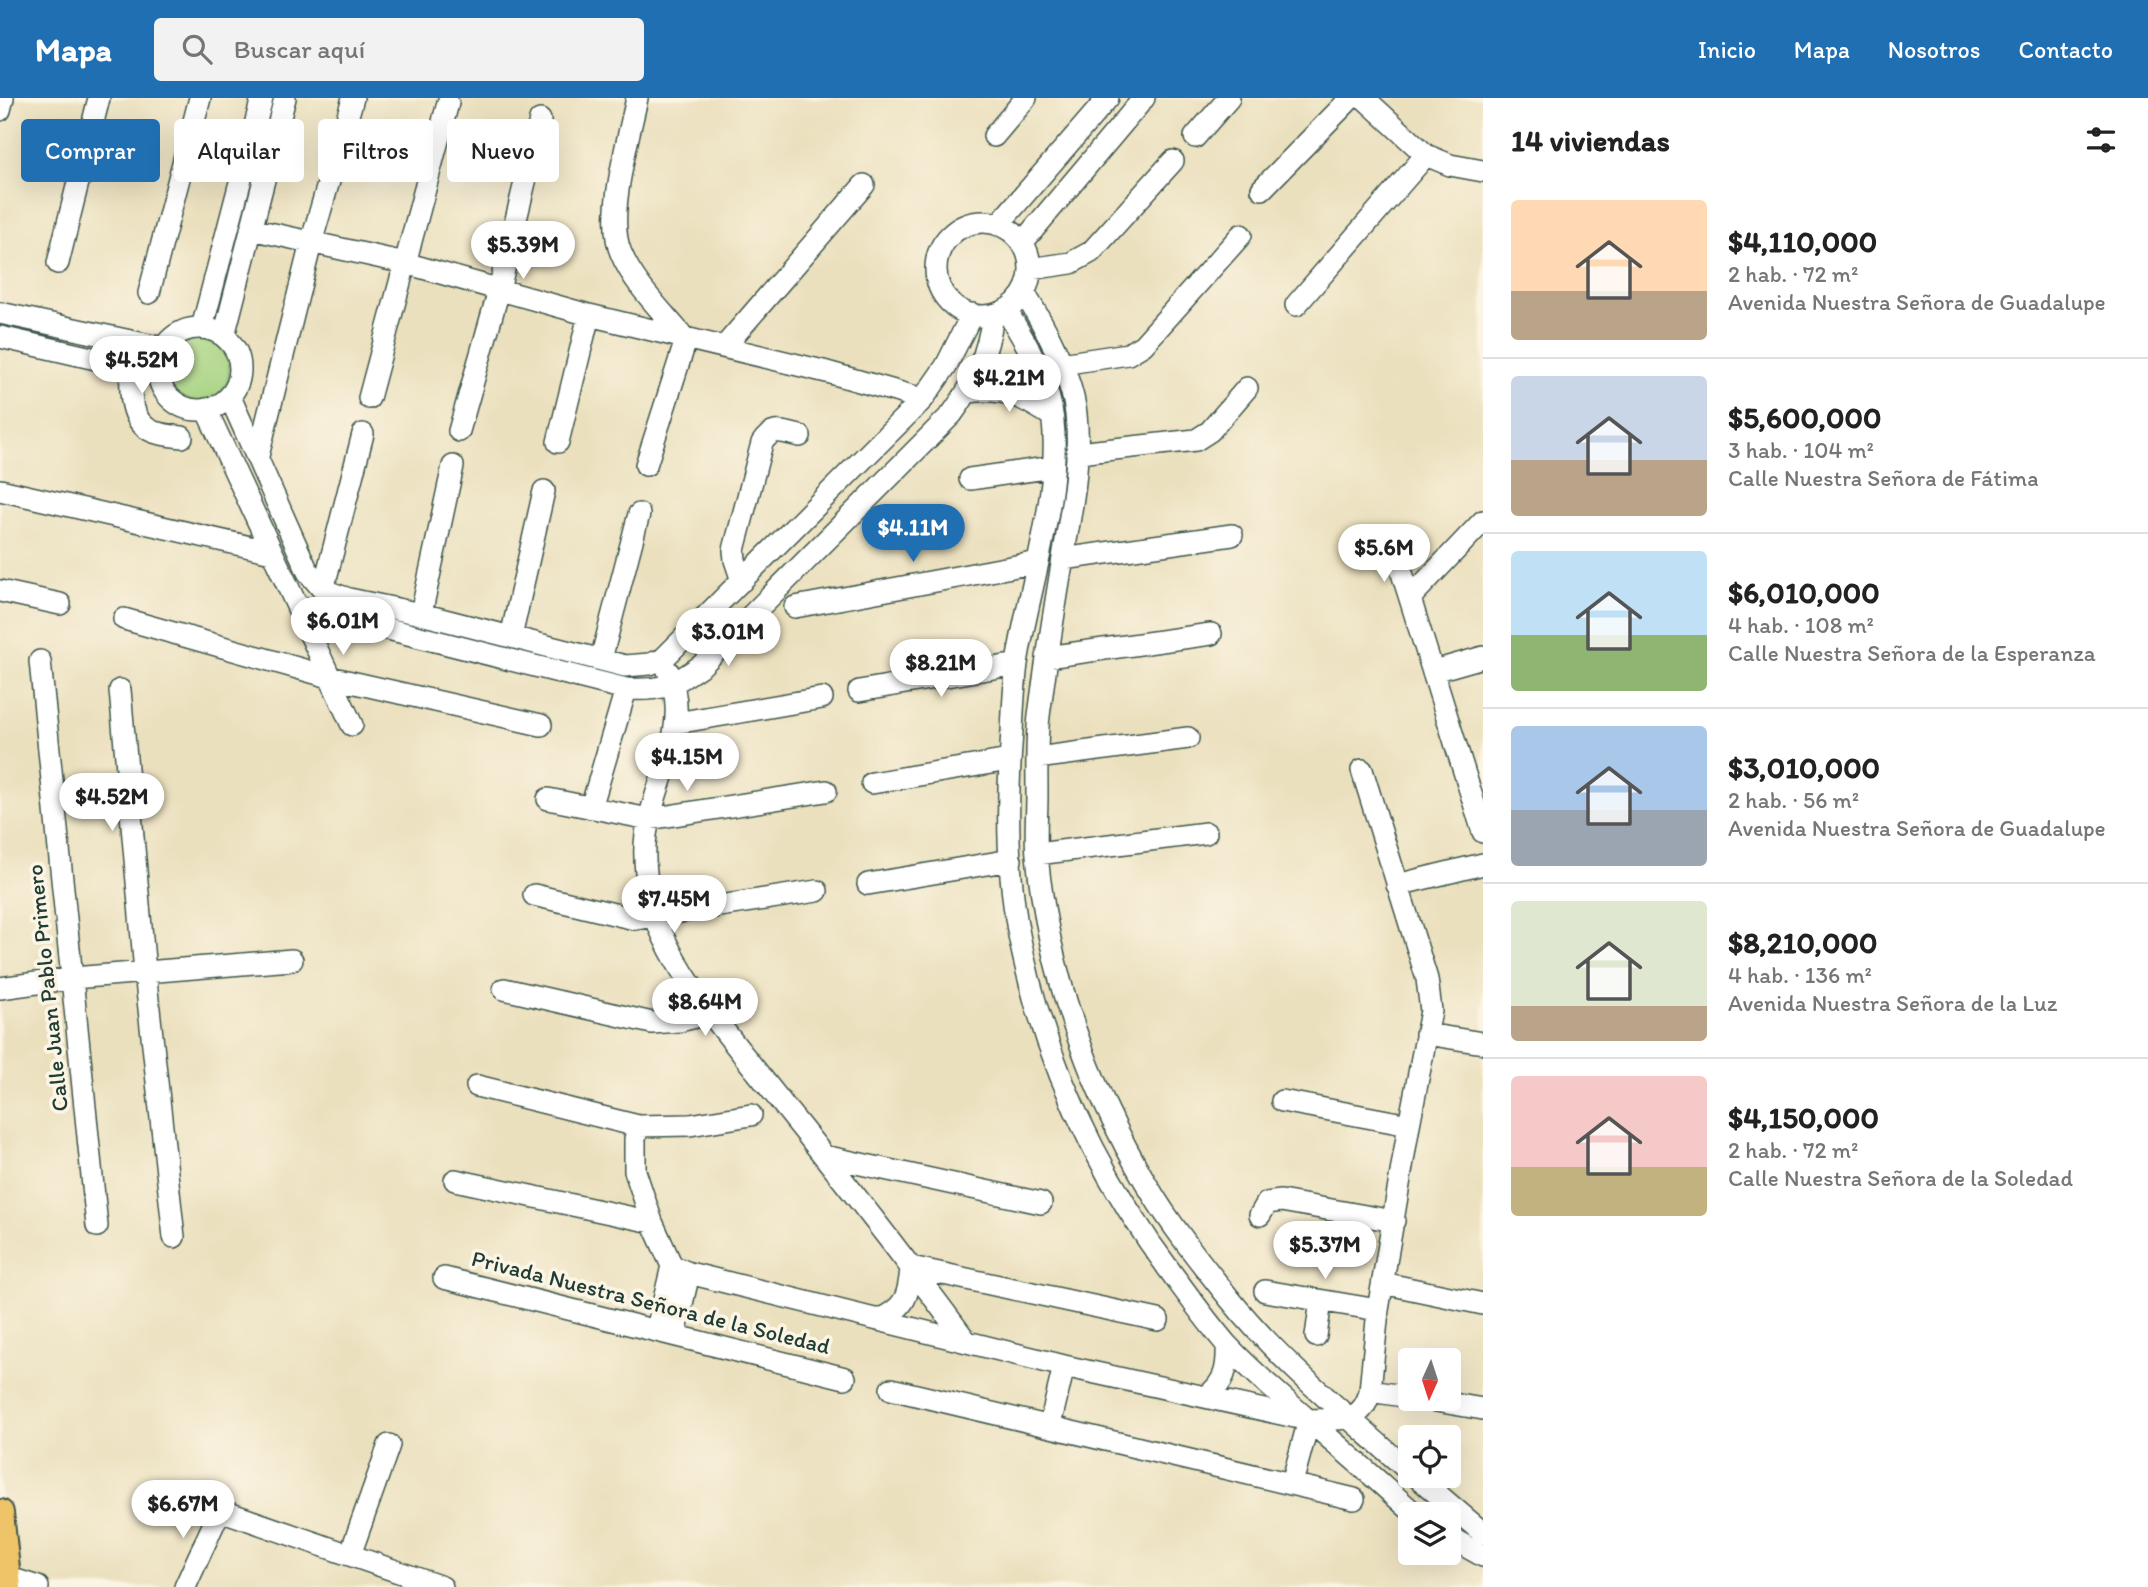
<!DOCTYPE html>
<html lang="es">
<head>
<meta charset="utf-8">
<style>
	:root { --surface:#fff; --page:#f2f2f2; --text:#222; --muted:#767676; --line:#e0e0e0; --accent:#1f6fb2 }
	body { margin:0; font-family:Itim,sans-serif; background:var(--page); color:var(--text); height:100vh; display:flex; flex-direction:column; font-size:26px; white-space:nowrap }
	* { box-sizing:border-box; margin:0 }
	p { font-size:23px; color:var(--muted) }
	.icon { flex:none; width:38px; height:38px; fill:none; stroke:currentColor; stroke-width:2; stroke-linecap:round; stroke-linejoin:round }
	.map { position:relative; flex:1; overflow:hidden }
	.details { display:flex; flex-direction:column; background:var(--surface); width:665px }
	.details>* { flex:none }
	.banner { position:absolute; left:21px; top:21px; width:665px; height:63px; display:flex; gap:14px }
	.needle { width:46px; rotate:183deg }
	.tools { position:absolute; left:1398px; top:1250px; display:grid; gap:14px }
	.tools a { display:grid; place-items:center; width:63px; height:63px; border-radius:7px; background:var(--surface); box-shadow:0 7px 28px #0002; font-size:35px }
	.price { position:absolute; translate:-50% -60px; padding:0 16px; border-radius:24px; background:#fff; color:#222; font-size:23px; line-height:46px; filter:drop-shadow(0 2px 4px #0008) }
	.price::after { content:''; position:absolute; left:50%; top:42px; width:21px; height:16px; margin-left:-10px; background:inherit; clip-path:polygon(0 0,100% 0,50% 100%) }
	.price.current { background:var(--accent); color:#fff }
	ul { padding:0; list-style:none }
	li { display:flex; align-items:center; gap:21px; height:175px; padding:0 28px }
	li+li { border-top:2px solid var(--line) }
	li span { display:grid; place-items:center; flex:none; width:196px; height:140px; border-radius:7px; color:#555 }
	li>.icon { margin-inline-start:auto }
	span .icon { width:84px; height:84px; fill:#fffc; stroke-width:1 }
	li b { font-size:30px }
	h2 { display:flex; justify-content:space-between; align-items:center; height:84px; padding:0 28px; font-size:30px }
	.chip { padding:0 24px; border-radius:7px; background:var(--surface); box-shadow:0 7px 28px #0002; font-size:24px; line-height:63px }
	.chip.current { background:var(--accent); color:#fff }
	header { display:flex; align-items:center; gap:42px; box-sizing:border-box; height:98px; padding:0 35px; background:var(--accent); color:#fff }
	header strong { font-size:33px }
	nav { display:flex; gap:38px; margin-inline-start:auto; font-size:24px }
	.search { width:490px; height:63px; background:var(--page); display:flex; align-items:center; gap:18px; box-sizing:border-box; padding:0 24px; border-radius:7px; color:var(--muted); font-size:26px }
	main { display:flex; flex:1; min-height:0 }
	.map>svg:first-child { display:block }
</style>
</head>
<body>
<header>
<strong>Mapa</strong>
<div class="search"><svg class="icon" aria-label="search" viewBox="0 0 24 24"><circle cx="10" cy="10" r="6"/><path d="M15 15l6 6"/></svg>Buscar aquí</div>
<nav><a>Inicio</a><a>Mapa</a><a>Nosotros</a><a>Contacto</a></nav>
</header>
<main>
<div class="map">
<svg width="1483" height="1489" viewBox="0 0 1483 1489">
	<rect width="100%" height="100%" fill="#fcf5e5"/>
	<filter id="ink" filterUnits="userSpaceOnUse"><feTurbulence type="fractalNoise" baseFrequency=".0143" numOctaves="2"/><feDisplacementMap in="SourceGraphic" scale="14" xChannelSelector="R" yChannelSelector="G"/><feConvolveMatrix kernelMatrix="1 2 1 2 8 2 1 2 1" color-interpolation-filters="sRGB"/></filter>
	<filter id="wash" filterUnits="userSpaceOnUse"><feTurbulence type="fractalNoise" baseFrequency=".00686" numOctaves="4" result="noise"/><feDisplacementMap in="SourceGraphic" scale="28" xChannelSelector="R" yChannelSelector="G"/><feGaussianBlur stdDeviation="1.57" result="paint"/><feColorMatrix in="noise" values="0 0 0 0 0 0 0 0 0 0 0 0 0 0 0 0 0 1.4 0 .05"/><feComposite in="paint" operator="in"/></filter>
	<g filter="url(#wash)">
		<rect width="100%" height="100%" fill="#ebe0be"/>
		<!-- green -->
		<path fill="#a5d380" stroke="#62885a" stroke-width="2" d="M166 272a32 32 0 1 1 64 0a32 32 0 1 1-64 0Z"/>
	</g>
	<g filter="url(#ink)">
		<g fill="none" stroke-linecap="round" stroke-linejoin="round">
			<defs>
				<path id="minor" d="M637 0C629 39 605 119 621 155 634 187 664 215 686 242L646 367
					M1364 0 1426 57 1450 67 1483 73
					M0 12 3 0
					M994 38 1026 0
					M1195 39 1229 0
					M1262 91 1351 0
					M936 171a47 47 0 1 1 94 0a47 47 0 1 1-94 0Z
					M998 127 1108 0
					M251 131 405 165 589 217 827 274 923 301
					M1022 145 1144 0
					M58 165 99 0
					M1030 171 1071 165 1091 154 1173 63
					M149 195 200 0
					M1024 195C1044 226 1072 278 1076 316 1081 362 1072 408 1064 454 1055 508 1046 563 1039 618 1036 644 1037 671 1037 697 1037 717 1035 737 1037 757 1048 873 1088 987 1147 1087 1169 1125 1201 1165 1229 1200 1281 1265 1348 1318 1410 1374
					M1296 207 1426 57
					M1006 212C1023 240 1039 266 1048 297 1070 373 1028 489 1017 566 1014 589 1013 612 1012 634 1007 699 1006 767 1018 832 1042 958 1096 1074 1173 1177 1190 1200 1208 1225 1227 1247 1252 1274 1280 1297 1307 1321 1344 1352 1379 1384 1415 1416
					M0 215 163 250
					M158 271a41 41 0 1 1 82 0a41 41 0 1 1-82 0Z
					M202 230 262 0
					M224 238 285 0
					M0 239 157 275
					M724 249 864 87
					M1061 266 1128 256 1143 247 1241 137
					M131 269C130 292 129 325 154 334 163 337 174 338 182 339
					M969 294C1006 289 1022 299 1052 318
					M230 299 308 474 323 492 349 501 421 516 625 568 650 566 663 561 923 301 946 268 972 216
					M369 300 448 5
					M206 311 352 627
					M459 333 499 192 540 22
					M558 344 589 217
					M1078 355 1196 342 1210 333 1247 290
					M258 358 311 145 353 0
					M970 381 1053 369
					M0 392 272 454
					M1397 459 1483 734
					M1063 461 1232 437
					M742 483 735 462 734 452 762 345C773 328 782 334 800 338
					M323 492 363 336
					M0 493 60 506
					M1411 499 1483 423
					M297 508 626 591C664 593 671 588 702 567L952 316C975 285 988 255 993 217
					M795 509 1038 464
					M421 516 453 368
					M124 521 329 579 541 627
					M511 539 544 393
					M1047 559 1211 536
					M601 561 639 416
					M40 563 97 1128
					M668 573C693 628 654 682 646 737 643 757 646 780 650 800 666 872 739 949 784 1008 846 1085 907 1163 966 1243
					M1434 573 1483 559
					M120 592 145 874 174 1139
					M859 593 1017 566
					M676 625 822 600
					M1037 660 1188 640
					M872 685 1009 662
					M548 701 649 721 826 693
					M591 710 626 591
					M1037 756 1206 735
					M868 786 1011 762
					M1397 787 1483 766
					M534 797 635 821 817 793
					M0 890 73 880 292 862
					M504 891 652 925 679 923 712 915
					M1426 936 1483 945
					M477 988 638 1028 690 1027 751 1017
					M1282 1003 1409 1027
					M638 1028 635 1041V1073L652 1124 672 1168 657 1231
					M824 1058 1041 1105
					M455 1082 652 1124
					M1260 1117 1267 1105 1281 1103 1394 1123
					M672 1168 689 1175 1064 1268 1309 1322C1337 1320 1363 1327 1370 1293L1378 1212 1409 1027 1431 913 1427 881 1362 672
					M444 1180 845 1280
					M1383 1185 1483 1206
					M1265 1193 1378 1212
					M878 1222C906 1210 909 1197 911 1169L1158 1222
					M675 1237 689 1175
					M1316 1238 1321 1203
					M891 1291 1354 1401
					M1370 1293 1410 1299
					M1206 1299C1225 1285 1228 1270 1227 1247
					M1418 1300 1483 1311
					M1050 1327 1064 1268
					M1415 1377 1483 1435
					M1292 1385 1309 1322
					M1449 1439 1483 1458
					M350 1457 389 1347
					M0 1477 38 1489
					M185 1489 220 1412 442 1489"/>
				<path id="major" d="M0 1415 8 1489"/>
			</defs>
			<!-- minor casing -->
			<use href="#minor" stroke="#3e5549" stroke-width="24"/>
			<!-- major casing -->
			<use href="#major" stroke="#3e5549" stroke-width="30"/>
			<!-- minor -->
			<use href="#minor" stroke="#fff" stroke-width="21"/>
			<!-- major -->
			<use href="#major" stroke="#efc469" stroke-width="26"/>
		</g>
	</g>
	<g text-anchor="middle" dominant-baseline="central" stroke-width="7" stroke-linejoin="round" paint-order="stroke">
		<!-- street labels -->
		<g font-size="23" fill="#1f3d34" stroke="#fcf5e5">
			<text transform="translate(47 890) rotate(-96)">Calle Juan Pablo Primero</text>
			<text transform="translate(651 1204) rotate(14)">Privada Nuestra Señora de la Soledad</text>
		</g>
	</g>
</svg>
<div class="tools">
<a><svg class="needle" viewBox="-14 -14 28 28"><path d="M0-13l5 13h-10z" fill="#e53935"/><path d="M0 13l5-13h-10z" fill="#767676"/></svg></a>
<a><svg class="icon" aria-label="locate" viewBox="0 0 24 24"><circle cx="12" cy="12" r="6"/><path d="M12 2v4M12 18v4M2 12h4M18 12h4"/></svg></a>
<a><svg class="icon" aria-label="layers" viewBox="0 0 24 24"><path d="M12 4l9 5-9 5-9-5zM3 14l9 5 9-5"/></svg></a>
</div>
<b class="price" style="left:523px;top:183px">$5.39M</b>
<b class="price" style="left:142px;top:298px">$4.52M</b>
<b class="price" style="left:1009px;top:316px">$4.21M</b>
<b class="price current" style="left:913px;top:466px">$4.11M</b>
<b class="price" style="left:1384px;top:486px">$5.6M</b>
<b class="price" style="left:343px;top:559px">$6.01M</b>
<b class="price" style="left:728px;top:570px">$3.01M</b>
<b class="price" style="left:941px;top:601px">$8.21M</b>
<b class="price" style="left:687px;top:695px">$4.15M</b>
<b class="price" style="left:112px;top:735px">$4.52M</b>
<b class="price" style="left:674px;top:837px">$7.45M</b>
<b class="price" style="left:705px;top:940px">$8.64M</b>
<b class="price" style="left:1325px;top:1183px">$5.37M</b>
<b class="price" style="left:183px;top:1442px">$6.67M</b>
<div class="banner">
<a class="chip current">Comprar</a>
<a class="chip">Alquilar</a>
<a class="chip">Filtros</a>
<a class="chip">Nuevo</a>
</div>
</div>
<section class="details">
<h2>14 viviendas<svg class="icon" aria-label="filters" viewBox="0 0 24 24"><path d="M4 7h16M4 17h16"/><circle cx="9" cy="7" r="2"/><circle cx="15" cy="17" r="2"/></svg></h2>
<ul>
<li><span style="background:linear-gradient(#ffd9b3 65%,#b9a48a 0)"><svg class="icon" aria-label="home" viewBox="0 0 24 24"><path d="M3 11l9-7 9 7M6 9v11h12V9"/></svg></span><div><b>$4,110,000</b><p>2 hab. · 72 m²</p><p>Avenida Nuestra Señora de Guadalupe</p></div></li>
<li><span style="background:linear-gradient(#c9d6e8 60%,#b9a48a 0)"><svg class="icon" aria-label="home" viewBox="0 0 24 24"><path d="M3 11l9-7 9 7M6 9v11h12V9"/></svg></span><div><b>$5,600,000</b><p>3 hab. · 104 m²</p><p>Calle Nuestra Señora de Fátima</p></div></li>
<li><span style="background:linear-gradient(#bfe0f5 60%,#8fb573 0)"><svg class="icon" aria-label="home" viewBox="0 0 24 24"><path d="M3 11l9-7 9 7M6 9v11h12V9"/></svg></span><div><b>$6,010,000</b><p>4 hab. · 108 m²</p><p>Calle Nuestra Señora de la Esperanza</p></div></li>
<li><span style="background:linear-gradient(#a9c7e8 60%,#9aa5b1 0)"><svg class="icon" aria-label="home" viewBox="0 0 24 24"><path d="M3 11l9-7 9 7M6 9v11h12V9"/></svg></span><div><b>$3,010,000</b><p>2 hab. · 56 m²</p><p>Avenida Nuestra Señora de Guadalupe</p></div></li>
<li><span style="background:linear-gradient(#dfe7d0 75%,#b9a48a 0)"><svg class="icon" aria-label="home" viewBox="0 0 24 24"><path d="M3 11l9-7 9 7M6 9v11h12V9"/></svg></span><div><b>$8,210,000</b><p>4 hab. · 136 m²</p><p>Avenida Nuestra Señora de la Luz</p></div></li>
<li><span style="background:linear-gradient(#f6c9c9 65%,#c2b280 0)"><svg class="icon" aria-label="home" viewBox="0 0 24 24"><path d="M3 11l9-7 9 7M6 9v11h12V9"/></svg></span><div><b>$4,150,000</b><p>2 hab. · 72 m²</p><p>Calle Nuestra Señora de la Soledad</p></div></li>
</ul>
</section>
</main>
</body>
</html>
